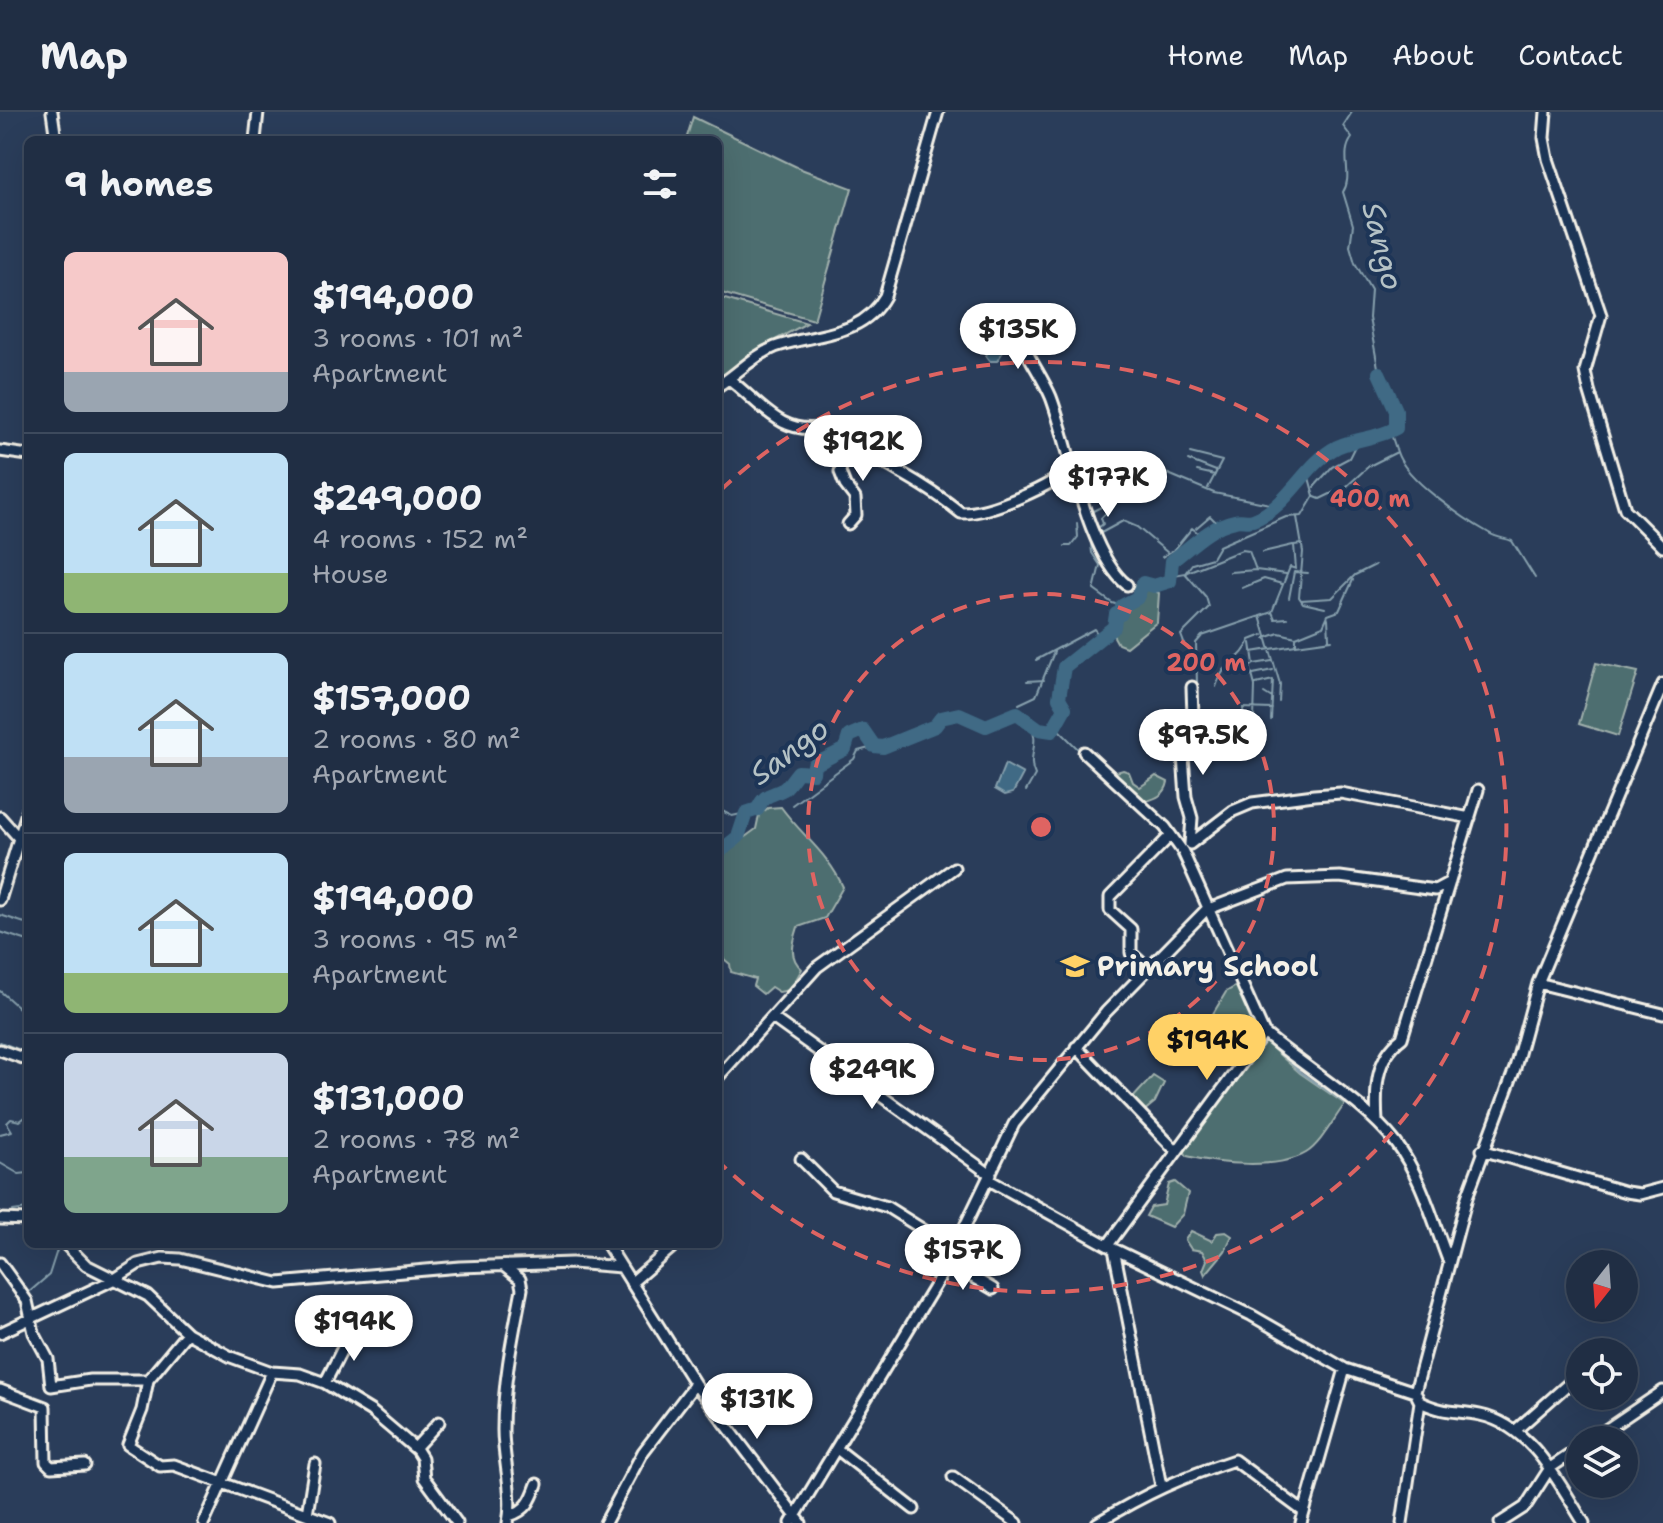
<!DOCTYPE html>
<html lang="en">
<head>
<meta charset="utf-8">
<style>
	:root { --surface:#202e44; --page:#28364b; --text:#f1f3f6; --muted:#a2a8b2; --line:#3d4a5d; --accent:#ffd166 }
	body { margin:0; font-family:"Shantell Sans",sans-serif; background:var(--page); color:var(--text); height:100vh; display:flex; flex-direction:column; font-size:30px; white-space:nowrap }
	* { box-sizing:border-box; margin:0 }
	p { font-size:26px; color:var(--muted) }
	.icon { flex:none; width:44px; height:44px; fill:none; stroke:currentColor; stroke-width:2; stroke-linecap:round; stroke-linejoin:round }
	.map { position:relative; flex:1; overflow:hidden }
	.details { position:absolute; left:24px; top:24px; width:698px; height:1112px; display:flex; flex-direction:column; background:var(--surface); border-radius:12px; box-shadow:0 8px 32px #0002,0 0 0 2px var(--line) }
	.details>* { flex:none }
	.needle { width:52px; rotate:197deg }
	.controls { position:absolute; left:1566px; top:1138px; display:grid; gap:16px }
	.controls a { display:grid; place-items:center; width:72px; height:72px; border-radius:50%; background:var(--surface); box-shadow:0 8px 32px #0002,0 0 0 2px var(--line); font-size:40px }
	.price { position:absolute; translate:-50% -68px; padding:0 18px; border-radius:28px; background:#fff; color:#222; font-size:26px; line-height:52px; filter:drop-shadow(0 2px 4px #0008) }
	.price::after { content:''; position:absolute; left:50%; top:48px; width:24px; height:18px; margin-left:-12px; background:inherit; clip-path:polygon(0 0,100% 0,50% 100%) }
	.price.on { background:var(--accent); color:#111 }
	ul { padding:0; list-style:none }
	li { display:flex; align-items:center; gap:24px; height:200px; padding:0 40px }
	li+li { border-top:2px solid var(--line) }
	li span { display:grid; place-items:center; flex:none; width:224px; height:160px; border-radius:12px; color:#555 }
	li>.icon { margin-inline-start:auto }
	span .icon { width:96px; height:96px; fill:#fffc; stroke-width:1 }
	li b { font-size:34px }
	h2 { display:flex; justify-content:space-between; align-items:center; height:96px; padding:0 40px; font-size:34px }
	header { display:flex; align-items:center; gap:48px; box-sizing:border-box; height:112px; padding:0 40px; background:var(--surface); border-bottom:2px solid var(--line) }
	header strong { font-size:38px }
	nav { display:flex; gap:44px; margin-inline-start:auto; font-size:28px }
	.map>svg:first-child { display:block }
</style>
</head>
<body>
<header>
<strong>Map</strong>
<nav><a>Home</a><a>Map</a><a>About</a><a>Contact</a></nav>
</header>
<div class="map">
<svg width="1663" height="1411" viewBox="0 0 1663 1411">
	<rect width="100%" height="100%" fill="#2a3d5a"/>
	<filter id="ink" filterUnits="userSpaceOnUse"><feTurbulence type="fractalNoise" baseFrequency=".0125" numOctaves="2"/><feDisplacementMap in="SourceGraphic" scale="16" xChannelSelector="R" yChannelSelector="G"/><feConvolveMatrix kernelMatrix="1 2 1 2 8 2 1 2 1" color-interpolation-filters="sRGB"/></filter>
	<g filter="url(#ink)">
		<!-- green -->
		<path fill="#4d6e6f" stroke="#a0b0ac" stroke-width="2" d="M693 5 801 57 852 76 814 208 718 180V28H686Z
			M718 185 807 211 760 236 718 267Z
			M1148 476 1159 481 1157 510 1126 535 1118 532 1113 523 1119 508Z
			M1596 551 1638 560 1618 624 1579 612Z
			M1123 658 1129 660 1133 670 1140 675 1156 664 1168 670C1165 685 1153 687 1143 690L1114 665 1116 660Z
			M781 695C802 724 828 741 843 775L825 806 798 815C793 831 788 845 802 857L790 878 779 880 771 875 763 882 753 874 755 867 731 860 730 852 718 842V745L756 717 759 703 768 696Z
			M1238 873 1258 920 1238 948 1211 927 1205 915 1226 880Z
			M1264 929 1300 961 1345 992C1334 1006 1321 1032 1306 1041 1277 1058 1218 1052 1187 1044L1184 1039 1192 1025Z
			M1153 964 1164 971 1155 990 1143 1000 1131 988Z
			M1175 1070 1188 1081 1183 1102 1171 1115 1146 1104 1151 1095 1164 1093 1169 1072Z
			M1191 1119 1212 1129 1217 1121 1226 1120 1232 1124 1225 1139 1205 1163 1203 1158 1207 1148 1202 1139 1191 1137 1185 1128Z"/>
		<!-- water -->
		<path fill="#3f6a85" stroke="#87a0ad" stroke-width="2" d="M1007 211 1016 225 1014 230 1008 232 997 249H990L986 244 995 221Z
			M1005 652 1023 662 1013 681 1005 683 995 677Z"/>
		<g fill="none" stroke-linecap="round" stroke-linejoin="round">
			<!-- stream -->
			<path stroke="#87a0ad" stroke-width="2" d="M1352 0 1343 14 1352 26C1339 43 1354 63 1343 80L1353 113 1350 134 1355 151 1371 178 1369 206 1379 261
				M1397 340C1405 367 1464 407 1489 421 1496 426 1505 426 1512 429L1535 466
				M1190 341 1222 349 1208 376
				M1188 348 1216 359
				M1149 354 1214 381 1275 393
				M1197 359 1215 363
				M1314 375 1332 355 1349 346 1357 330
				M1315 385 1320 387 1347 374 1369 354 1397 340 1390 319
				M1297 405 1303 440 1299 485 1303 491 1325 496
				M1098 416 1103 412 1101 406 1108 399 1105 393 1091 400 1101 421 1123 409 1137 415 1168 441
				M1196 416 1210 404 1221 415
				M1090 424 1092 441 1100 453 1094 478 1112 491 1122 494
				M1065 434H1071L1078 425 1077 411
				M1263 440 1293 433
				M1162 445 1175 437 1192 416 1203 425
				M1187 460 1242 438 1249 439 1256 458 1286 462
				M1230 460 1256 458
				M1174 463 1185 461 1192 452 1212 446 1219 434 1286 405 1302 404 1314 384 1307 358
				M1242 476 1264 467 1282 472
				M1289 486 1294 460 1308 461
				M1301 488 1332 486 1355 463 1375 453
				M1272 500 1275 507 1287 506
				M1260 504 1280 572 1279 590
				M1328 506 1329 527
				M1265 526 1279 521 1296 525 1323 514 1328 503 1339 499 1353 468
				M1296 526V533L1332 528
				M1184 531 1181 523 1209 495 1206 485 1185 461
				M1251 531 1254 552 1272 549
				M1252 540 1296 533
				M1036 548 1094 517 1101 526
				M1254 552 1250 555 1255 574 1254 607
				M1223 558 1251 553
				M1253 562 1273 558
				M1027 569 1044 568
				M1256 572 1273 568
				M1197 573 1196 531 1202 524 1272 500 1290 455 1296 457 1294 433 1302 432
				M1216 575C1225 546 1240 552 1250 528L1263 523
				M1264 581 1272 586
				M1019 592 1036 584 1054 540
				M1271 608 1273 568
				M1055 614 1080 639
				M1241 615 1256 613
				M1205 619 1235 617
				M1230 639C1232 623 1245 611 1243 596L1272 597
				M1026 679 1035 663C1025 642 1044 631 1027 608
				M1127 686 1161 719
				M792 693 854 647 858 639 877 634
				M718 697 732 704 746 701
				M1177 744 1197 782
				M1198 785 1202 795
				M0 803 28 812
				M1206 804 1217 827
				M0 820 28 829
				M1225 844 1229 854
				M1239 877 1258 922
				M0 879 28 904
				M0 930 28 941
				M1276 937 1300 960 1366 1006
				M1245 955 1260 934
				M0 1022 12 1019 7 1011 11 1007 20 1009 28 1003
				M0 1051 19 1062 28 1061
				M1416 1075 1442 1150
				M13 1099 28 1097
				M28 1181 49 1163 59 1132"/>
			<!-- river -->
			<path stroke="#3f6a85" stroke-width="14" d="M718 741 738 725 746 701 758 697C764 681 772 684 784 677 789 673 794 665 798 660L813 661 814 653 845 637 849 624 863 618 874 634 883 635 935 614 941 606 959 602 986 614 1017 601 1039 617 1052 619 1065 596 1059 586 1064 555 1114 515 1116 502H1121L1122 494 1137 486 1143 471 1154 474 1170 469 1172 449C1190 435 1212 413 1235 409 1240 407 1248 410 1253 408 1288 396 1304 352 1337 335 1356 326 1377 327 1396 316V298L1379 261"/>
			<defs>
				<path id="street" d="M52 0 56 28
					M1546 0 1544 26 1548 47 1601 203 1585 259 1589 278 1625 397 1663 435
					M255 28 258 0
					M1058 226 1026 220 1022 230C1030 249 1043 266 1051 285 1069 332 1087 442 1127 473
					M729 267C762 292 780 324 824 315 869 346 919 366 961 401 988 402 1054 374 1071 355
					M718 274C737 262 753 244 775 235 814 221 862 226 885 184L938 0
					M834 322 843 345 840 360 845 373 855 386 856 403 848 412
					M0 339 28 343
					M1084 640 1165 715 1183 740 1264 921 1108 1133
					M0 705 17 724
					M1190 732 1233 699 1252 691 1314 683 1341 681 1470 706
					M1190 732 1192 706 1186 685 1183 644 1193 605 1192 575
					M0 788 28 697
					M1148 857 1131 841V817L1110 798V785L1171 723
					M1538 871 1663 902
					M774 907 991 1063
					M1264 921C1305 956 1363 989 1396 1031 1421 1064 1433 1109 1448 1148
					M1076 935 1176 1039
					M0 938 28 948
					M718 965 817 855 954 756
					M1377 1010C1375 978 1375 946 1402 926L1478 678
					M1482 1038 1626 1080 1640 1082 1663 1076
					M801 1047 833 1079 887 1095 954 1137
					M989 1068 1114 1137 1251 1203 1345 1257 1415 1280
					M0 1107 28 1108
					M65 1132 86 1153 148 1184 187 1221 231 1245 272 1260 300 1262 325 1271 371 1299 417 1338 422 1346 424 1366 457 1411
					M607 1132 695 1272 801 1411
					M1114 1137 1161 1374
					M947 1150 993 1177
					M0 1151 27 1189 34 1221 48 1247 51 1274 90 1268H148
					M505 1155 520 1167 522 1177C513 1223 503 1271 503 1318 503 1349 514 1382 508 1411
					M631 1171 676 1132
					M0 1221 113 1168 138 1152 162 1146 180 1147 278 1171 460 1155 572 1151 621 1155
					M187 1221 148 1268 142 1298 128 1333 160 1354 174 1353 330 1411
					M325 1271 353 1216
					M0 1278 45 1295 46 1350 51 1355 85 1353
					M1420 1290C1446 1302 1455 1298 1480 1303 1532 1314 1558 1370 1584 1411
					M1516 1318 1575 1266
					M1591 1328 1663 1279
					M415 1336 439 1310
					M837 1337 914 1397
					M953 1365 1017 1411
					M307 1402 315 1352
					M509 1404C527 1398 531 1389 537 1372
					M204 1411 272 1260
					M605 1411 643 1340 695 1272
					M791 1411 943 1160 1014 1012 1106 900 1206 798 1287 767 1340 765 1435 778 1450 770
					M1097 1411C1147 1381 1180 1366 1234 1348L1304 1400
					M1301 1411 1345 1257
					M1402 1411 1420 1290 1415 1280 1467 1085 1515 956 1538 871 1663 572
					M1500 1411 1525 1395 1550 1356 1580 1336"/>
			</defs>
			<!-- street casing -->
			<use href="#street" stroke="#f4f1e8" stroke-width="15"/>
			<!-- street -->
			<use href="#street" stroke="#1d3557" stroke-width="9"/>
		</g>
	</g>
	<!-- distance rings -->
	<g fill="none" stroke="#df6462" stroke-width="4" stroke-dasharray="14 10">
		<circle cx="1041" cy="715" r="233"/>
		<path d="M721 378A465 465 0 1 1 721 1052"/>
	</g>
	<!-- icons -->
	<defs>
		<symbol id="school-bare" viewBox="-9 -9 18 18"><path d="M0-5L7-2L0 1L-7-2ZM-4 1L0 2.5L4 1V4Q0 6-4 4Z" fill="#ffd166" stroke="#1d3557" stroke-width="2.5" paint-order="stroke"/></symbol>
	</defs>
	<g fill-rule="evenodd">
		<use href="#school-bare" x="1055" y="834" width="40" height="40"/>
	</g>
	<g text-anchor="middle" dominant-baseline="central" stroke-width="8" stroke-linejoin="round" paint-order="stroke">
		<!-- poi labels -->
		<g font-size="28" font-weight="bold" fill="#f4f1e8" stroke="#1d3557" text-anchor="start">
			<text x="1097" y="854">Primary School</text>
		</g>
		<!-- water labels -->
		<g font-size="30" font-style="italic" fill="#b5c2c5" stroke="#1d3557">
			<text transform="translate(1383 134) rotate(76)">Sango</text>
			<text transform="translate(789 639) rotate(-37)">Sango</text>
		</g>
	</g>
	<circle cx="1041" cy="715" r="12" fill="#df6462" stroke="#1d3557" stroke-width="4"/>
	<g font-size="24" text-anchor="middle" font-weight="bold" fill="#df6462" stroke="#1d3557" stroke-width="8" stroke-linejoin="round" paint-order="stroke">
		<text x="1370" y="395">400 m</text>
		<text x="1206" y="559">200 m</text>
	</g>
</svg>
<div class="controls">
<a><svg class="needle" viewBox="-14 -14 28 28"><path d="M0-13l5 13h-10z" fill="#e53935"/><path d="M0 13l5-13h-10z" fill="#a2a8b2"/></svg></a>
<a><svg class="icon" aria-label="locate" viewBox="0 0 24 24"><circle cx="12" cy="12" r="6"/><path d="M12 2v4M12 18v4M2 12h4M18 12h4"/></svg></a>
<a><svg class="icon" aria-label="layers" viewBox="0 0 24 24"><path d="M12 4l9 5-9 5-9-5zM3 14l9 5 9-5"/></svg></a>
</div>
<b class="price" style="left:1018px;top:259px">$135K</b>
<b class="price" style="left:863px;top:371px">$192K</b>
<b class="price" style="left:1108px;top:407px">$177K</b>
<b class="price" style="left:1203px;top:665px">$97.5K</b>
<b class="price on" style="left:1207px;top:970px">$194K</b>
<b class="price" style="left:872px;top:999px">$249K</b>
<b class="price" style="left:963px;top:1180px">$157K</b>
<b class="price" style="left:354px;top:1251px">$194K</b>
<b class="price" style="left:757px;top:1329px">$131K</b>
<section class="details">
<h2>9 homes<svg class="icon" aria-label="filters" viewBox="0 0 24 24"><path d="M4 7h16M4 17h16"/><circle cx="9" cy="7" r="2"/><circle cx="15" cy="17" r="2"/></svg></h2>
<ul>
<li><span style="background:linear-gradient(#f6c9c9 75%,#9aa5b1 0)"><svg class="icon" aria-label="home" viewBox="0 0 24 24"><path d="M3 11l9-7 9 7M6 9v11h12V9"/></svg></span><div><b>$194,000</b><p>3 rooms · 101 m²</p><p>Apartment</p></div></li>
<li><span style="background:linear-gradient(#bfe0f5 75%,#8fb573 0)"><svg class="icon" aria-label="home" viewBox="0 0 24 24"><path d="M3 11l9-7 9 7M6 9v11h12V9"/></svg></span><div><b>$249,000</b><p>4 rooms · 152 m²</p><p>House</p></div></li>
<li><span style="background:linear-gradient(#bfe0f5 65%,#9aa5b1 0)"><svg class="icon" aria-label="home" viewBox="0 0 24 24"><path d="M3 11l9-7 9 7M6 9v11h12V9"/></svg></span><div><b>$157,000</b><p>2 rooms · 80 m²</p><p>Apartment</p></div></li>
<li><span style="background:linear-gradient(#bfe0f5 75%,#8fb573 0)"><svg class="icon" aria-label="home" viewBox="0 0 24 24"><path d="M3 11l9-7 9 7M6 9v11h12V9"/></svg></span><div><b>$194,000</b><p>3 rooms · 95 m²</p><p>Apartment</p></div></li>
<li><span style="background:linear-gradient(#c9d6e8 65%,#7fa58c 0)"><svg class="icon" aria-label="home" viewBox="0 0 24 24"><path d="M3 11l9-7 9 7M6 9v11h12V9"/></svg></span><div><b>$131,000</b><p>2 rooms · 78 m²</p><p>Apartment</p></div></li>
</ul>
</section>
</div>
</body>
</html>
